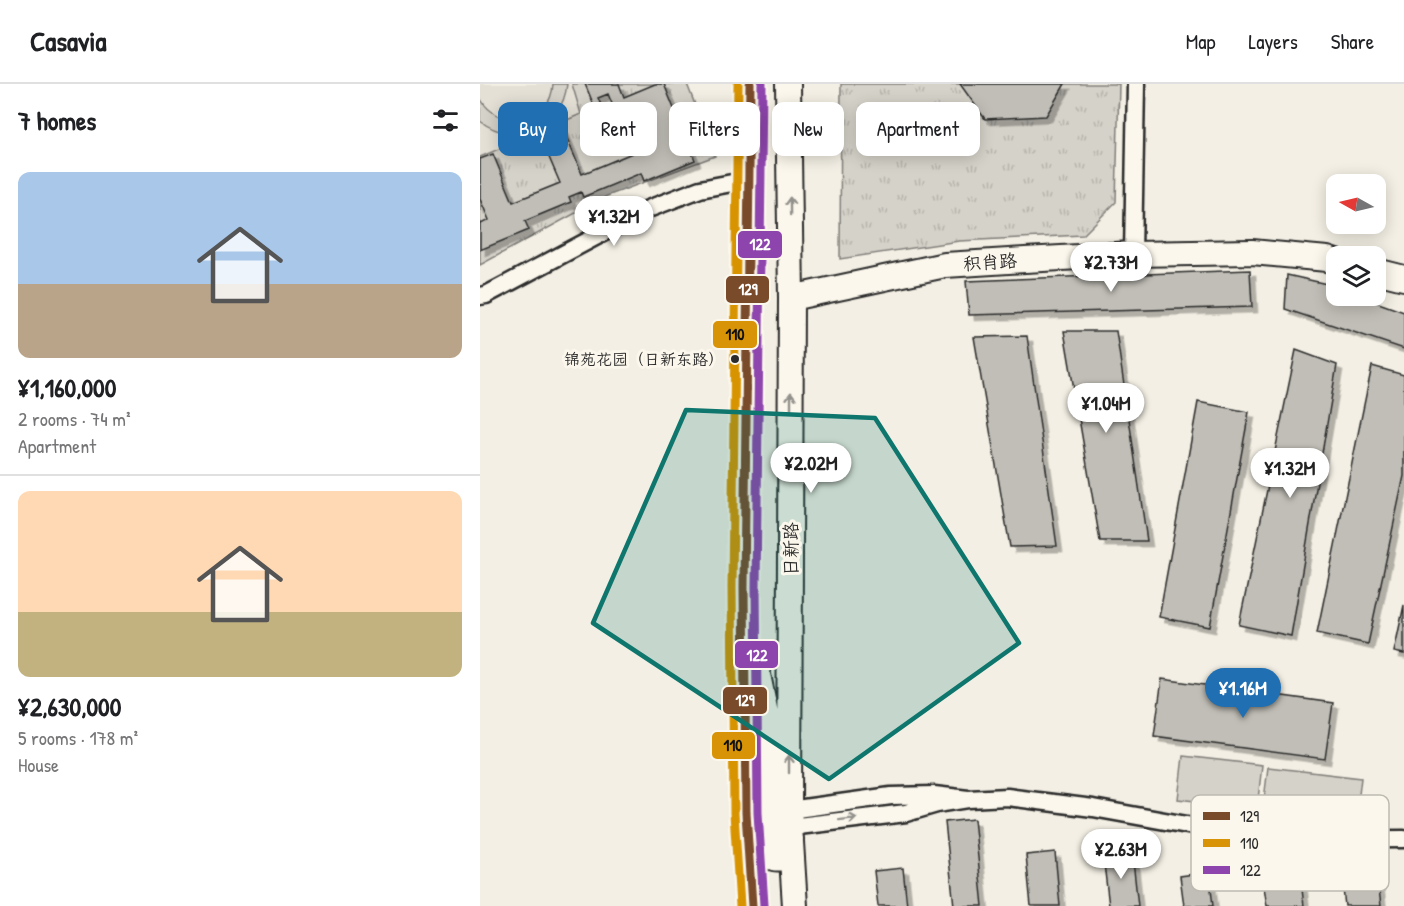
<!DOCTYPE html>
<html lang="en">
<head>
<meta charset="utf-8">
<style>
	:root { --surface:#fff; --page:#f2f2f2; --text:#202124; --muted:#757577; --line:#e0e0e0; --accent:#1f6fb2 }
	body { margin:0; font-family:"Patrick Hand","LXGW WenKai TC",sans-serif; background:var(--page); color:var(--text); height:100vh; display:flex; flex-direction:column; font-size:22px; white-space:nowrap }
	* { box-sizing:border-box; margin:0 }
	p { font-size:20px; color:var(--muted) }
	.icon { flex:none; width:33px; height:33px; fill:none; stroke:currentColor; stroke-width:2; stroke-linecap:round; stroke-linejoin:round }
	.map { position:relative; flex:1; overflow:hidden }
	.sheet { display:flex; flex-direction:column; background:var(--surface); width:480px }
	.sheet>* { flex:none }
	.banner { position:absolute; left:18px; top:18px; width:570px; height:54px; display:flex; gap:12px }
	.needle { width:39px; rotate:278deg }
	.fabs { position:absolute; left:846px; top:90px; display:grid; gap:12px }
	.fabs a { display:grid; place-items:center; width:60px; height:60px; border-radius:12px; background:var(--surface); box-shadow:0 3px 15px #0003; font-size:30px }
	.price { position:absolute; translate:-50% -51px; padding:0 14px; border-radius:21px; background:#fff; color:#222; font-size:20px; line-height:39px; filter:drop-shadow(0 2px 3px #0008) }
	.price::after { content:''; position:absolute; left:50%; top:36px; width:18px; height:14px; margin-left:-9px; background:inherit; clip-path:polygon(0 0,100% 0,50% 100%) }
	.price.selected { background:var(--accent); color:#fff }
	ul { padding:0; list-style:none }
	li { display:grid; align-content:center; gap:12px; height:318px; padding:0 18px }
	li+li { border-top:2px solid var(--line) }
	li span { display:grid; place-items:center; height:186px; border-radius:12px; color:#555 }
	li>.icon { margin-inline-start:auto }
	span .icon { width:108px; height:108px; fill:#fffc; stroke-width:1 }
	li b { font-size:26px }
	h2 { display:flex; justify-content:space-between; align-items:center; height:72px; padding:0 18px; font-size:26px }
	.pill { padding:0 21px; border-radius:12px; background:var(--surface); box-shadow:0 3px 15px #0003; font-size:21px; line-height:54px }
	.pill.selected { background:var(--accent); color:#fff }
	header { display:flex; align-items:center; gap:36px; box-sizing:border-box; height:84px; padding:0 30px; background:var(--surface); border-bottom:2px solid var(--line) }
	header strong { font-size:28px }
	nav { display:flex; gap:33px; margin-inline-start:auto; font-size:21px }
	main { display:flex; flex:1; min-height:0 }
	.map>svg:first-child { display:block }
</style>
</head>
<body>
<header>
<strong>Casavia</strong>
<nav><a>Map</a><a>Layers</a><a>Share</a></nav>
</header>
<main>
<section class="sheet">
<h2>7 homes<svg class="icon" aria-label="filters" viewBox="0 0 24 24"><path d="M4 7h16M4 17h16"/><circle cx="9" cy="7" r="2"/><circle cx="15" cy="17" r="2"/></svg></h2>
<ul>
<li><span style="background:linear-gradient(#a9c7e8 60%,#b9a48a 0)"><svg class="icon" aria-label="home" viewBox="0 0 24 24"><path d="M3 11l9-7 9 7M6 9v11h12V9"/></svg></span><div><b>¥1,160,000</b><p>2 rooms · 74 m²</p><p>Apartment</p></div></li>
<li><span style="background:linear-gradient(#ffd9b3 65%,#c2b280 0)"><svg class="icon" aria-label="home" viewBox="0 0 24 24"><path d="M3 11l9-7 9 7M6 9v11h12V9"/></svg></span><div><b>¥2,630,000</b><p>5 rooms · 178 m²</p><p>House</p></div></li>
</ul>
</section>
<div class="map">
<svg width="924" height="822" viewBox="0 0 924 822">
	<defs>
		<pattern id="park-tufts" width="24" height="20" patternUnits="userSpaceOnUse" patternTransform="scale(1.5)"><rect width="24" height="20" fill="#d5d2c9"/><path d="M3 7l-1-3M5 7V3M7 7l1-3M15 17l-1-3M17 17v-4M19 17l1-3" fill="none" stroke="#b7b4ad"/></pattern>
		<filter id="shadow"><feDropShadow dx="5.5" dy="5.5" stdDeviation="0" flood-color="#0004"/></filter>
	</defs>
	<rect width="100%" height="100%" fill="#f3efe4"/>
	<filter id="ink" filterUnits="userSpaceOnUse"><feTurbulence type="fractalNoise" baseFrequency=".0167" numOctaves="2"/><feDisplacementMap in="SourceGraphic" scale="12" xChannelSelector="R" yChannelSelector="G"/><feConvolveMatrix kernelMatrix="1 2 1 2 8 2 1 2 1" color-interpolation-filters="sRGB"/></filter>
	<g filter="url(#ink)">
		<!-- built -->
		<path fill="#e4e0d6" d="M0 0H92L102 30 0 73Z"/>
		<!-- green -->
		<path fill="#d5d2c9" stroke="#807e7a" stroke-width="1.5" d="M73 0H87C82 46 36 64 0 37V14C20 49 71 41 73 0Z
			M703 672 782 681 777 724 698 715Z
			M788 683 881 694 876 735 783 724Z"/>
		<!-- park -->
		<path fill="url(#park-tufts)" stroke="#807e7a" stroke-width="1.5" d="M92 0H207L235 72 127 112 0 181V73L101 30Z
			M361 0H639L636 118 603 151 479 157 360 175Z"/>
		<!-- building -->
		<path fill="#c0beb6" stroke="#2b2b2b" stroke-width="1.5" filter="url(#shadow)" d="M105 0H139L144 13 175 0H184L215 76 164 97 161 89 103 113 101 108 89 113 91 118 45 137 49 146 0 166V137L1 140 9 136 0 115V75L13 70 33 118 80 99 59 50 81 40 102 90 152 69 128 10 118 14 121 21 115 24Z
			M480 0H585L566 32 505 35Z
			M770 186 772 223 489 231 486 197Z
			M807 191 847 200 856 203V212H879L924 228V265L805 225Z
			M584 247H636L667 457H620Z
			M547 252 577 462 530 463 494 253Z
			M816 266 857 281 811 552 759 541Z
			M892 282 924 291V392L888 560 837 549Z
			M718 318 769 328 730 543 679 533Z
			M924 521V570L914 568Z
			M682 595 853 619 845 675 674 652Z
			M494 735 503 822H474L465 738Z
			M575 768 580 822H551L546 771Z
			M652 768 658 822H629L623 771Z
			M860 779 896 780 901 822H865Z
			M423 784 427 822H398L394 787Z
			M798 786 820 788 824 822H787L784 803Z
			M729 788 733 822H704L700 792Z"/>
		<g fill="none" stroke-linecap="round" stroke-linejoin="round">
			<defs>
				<path id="street" d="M653 170 656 0
					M0 212 6 211 168 125 220 105 268 96
					M488 715 527 713 613 724 757 750 810 756 924 755
					M309 726 411 712 454 711 488 715 457 720 426 729 310 743"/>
				<path id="secondary" d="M270 0 264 503 266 729 272 822
					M308 0 311 214 309 726 315 822
					M896 187 924 194
					M311 214 465 181 545 176 653 170 772 168 847 175 856 178
					M276 581 289 645 288 765C289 773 294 776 302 774L306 768 311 755"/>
			</defs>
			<!-- street casing -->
			<use href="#street" stroke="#2b2b2b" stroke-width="21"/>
			<!-- secondary casing -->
			<use href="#secondary" stroke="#2b2b2b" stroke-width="28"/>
			<!-- street -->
			<use href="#street" stroke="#fbf7ec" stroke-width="16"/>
			<!-- secondary -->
			<use href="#secondary" stroke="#fbf7ec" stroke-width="24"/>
			<defs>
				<path id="bus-1" d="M270 0 264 503 266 729 272 822"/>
				<path id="bus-2" d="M258 0 252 503 254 729 260 822"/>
				<path id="bus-3" d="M282 0 276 503 278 729 284 821"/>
			</defs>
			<!-- bus-1 casing -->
			<use href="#bus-1" stroke="#fbf7ec" stroke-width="14"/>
			<!-- bus-2 casing -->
			<use href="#bus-2" stroke="#fbf7ec" stroke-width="14"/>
			<!-- bus-3 casing -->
			<use href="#bus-3" stroke="#fbf7ec" stroke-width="14"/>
			<!-- bus-1 -->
			<use href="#bus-1" stroke="#7a4b2a" stroke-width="9"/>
			<!-- bus-2 -->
			<use href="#bus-2" stroke="#d89406" stroke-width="9"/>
			<!-- bus-3 -->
			<use href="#bus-3" stroke="#8e44ad" stroke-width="9"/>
		</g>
		<!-- one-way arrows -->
		<defs><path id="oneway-shaft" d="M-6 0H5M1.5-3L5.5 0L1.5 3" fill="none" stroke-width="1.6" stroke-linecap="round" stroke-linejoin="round" transform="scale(1.5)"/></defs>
		<g stroke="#93918c">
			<use href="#oneway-shaft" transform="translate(310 122) rotate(-91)"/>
			<use href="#oneway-shaft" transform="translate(311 317) rotate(-90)"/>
			<use href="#oneway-shaft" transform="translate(309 680) rotate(-90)"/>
			<use href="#oneway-shaft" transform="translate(368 735) rotate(-7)"/>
		</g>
	</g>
	<!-- marked area -->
	<path fill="#0f766e" fill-opacity="0.2" stroke="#0f766e" stroke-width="4.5" stroke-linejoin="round" d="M206 326 395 334 539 559 349 695 113 539Z"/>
	<!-- markers -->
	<circle fill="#2b2b2b" stroke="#fbf7ec" stroke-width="2" cx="255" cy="275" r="5"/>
	<g text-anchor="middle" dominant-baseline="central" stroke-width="6" stroke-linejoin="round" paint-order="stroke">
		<!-- bus labels -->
		<g font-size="16" fill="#2b2b2b" stroke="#fbf7ec" text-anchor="end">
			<text x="244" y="275">锦苑花园（日新东路）</text>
		</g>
		<!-- street labels -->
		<g font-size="18" fill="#2b2b2b" stroke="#fbf7ec">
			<text transform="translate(510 178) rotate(-4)">积肖路</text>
			<text transform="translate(310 465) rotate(-90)">日新路</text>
		</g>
	</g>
	<!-- legend -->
	<rect x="711" y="711" width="198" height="96" rx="9" fill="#fbf7ec" stroke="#bdbab2" stroke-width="1.5"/>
	<rect x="723" y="728" width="27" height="8" fill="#7a4b2a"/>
	<rect x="723" y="755" width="27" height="8" fill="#d89406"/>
	<rect x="723" y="782" width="27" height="8" fill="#8e44ad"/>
	<g font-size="16" fill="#2b2b2b">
		<text x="760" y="738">129</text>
		<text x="760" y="765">110</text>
		<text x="760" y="792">122</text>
	</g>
	<g stroke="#fbf7ec" stroke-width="2">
		<rect x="257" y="146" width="46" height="29" rx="6" fill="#8e44ad"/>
		<rect x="245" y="191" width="45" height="29" rx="6" fill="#7a4b2a"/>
		<rect x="232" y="236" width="46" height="29" rx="6" fill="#d89406"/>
		<rect x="254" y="556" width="45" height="29" rx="6" fill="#8e44ad"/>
		<rect x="242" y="602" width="46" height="29" rx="6" fill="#7a4b2a"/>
		<rect x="231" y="647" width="45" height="29" rx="6" fill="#d89406"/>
	</g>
	<g font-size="16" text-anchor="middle" font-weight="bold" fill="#fff">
		<text x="280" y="166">122</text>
		<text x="268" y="211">129</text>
		<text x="277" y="577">122</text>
		<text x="265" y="622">129</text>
	</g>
	<g font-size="16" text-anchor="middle" font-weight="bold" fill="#111">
		<text x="255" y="256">110</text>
		<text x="253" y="667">110</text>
	</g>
</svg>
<div class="fabs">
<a><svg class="needle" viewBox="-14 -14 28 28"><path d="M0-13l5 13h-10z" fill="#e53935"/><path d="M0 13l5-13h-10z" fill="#757577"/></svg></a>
<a><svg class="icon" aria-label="layers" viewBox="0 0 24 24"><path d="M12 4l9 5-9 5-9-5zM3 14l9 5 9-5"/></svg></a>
</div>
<b class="price" style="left:134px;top:163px">¥1.32M</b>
<b class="price" style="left:631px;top:209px">¥2.73M</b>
<b class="price" style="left:626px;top:350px">¥1.04M</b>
<b class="price" style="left:331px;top:410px">¥2.02M</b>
<b class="price" style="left:810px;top:415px">¥1.32M</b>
<b class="price selected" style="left:763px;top:635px">¥1.16M</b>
<b class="price" style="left:641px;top:796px">¥2.63M</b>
<div class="banner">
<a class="pill selected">Buy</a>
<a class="pill">Rent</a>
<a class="pill">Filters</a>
<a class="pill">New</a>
<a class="pill">Apartment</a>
</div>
</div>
</main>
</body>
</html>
